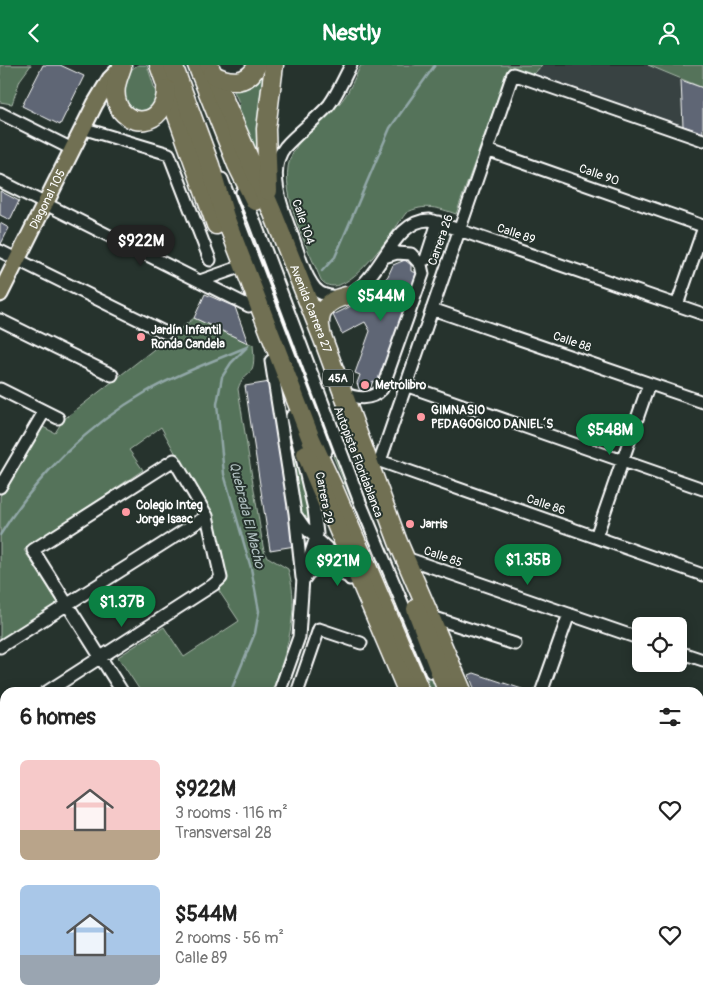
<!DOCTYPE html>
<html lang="en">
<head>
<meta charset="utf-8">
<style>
	:root { --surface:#fff; --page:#f6f6f6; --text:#222; --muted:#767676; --accent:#0b8043 }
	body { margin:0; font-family:Pangolin,sans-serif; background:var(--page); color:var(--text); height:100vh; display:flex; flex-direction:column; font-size:19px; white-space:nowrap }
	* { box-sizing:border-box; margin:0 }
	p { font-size:16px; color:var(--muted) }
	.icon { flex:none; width:28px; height:28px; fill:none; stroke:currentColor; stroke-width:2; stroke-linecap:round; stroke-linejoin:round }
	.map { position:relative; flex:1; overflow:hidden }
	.drawer { position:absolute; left:0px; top:622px; width:704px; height:321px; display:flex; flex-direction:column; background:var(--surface); border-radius:15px 15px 0 0; box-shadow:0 2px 12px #0003 }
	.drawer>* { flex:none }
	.fabs { position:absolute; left:632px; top:552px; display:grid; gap:10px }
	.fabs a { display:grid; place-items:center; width:55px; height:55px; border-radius:8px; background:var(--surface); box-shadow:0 2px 12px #0003; font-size:25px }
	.price { position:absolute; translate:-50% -42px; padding:0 11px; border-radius:18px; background:var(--accent); color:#fff; font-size:16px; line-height:32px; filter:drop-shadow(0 1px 2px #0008) }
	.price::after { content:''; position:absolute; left:50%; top:30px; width:15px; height:11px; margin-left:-8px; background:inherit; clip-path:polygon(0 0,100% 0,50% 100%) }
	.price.selected { background:#222; color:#fff }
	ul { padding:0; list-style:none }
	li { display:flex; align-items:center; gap:15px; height:125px; padding:0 20px }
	li span { display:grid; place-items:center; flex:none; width:140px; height:100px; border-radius:8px; color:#555 }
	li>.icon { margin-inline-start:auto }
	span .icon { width:60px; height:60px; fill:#fffc; stroke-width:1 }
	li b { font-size:21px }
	h2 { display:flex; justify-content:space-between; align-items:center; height:60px; padding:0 20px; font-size:21px }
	header { display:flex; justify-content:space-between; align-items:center; height:65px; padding:0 20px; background:var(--accent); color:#fff; font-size:22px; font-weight:700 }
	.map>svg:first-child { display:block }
</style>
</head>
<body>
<header><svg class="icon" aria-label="back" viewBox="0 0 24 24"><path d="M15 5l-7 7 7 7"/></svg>Nestly<svg class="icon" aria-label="person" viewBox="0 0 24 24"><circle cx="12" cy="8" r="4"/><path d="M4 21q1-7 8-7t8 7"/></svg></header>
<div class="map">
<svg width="703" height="943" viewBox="0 0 703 943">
	<rect width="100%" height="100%" fill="#26332d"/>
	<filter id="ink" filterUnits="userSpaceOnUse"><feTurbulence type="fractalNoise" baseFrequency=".02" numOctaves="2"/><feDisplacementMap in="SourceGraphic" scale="10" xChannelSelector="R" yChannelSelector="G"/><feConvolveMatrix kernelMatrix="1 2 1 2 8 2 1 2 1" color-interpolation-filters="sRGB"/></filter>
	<g filter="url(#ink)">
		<!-- built -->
		<path fill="#374242" d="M542 0H648L681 15 683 61 533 10Z"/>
		<!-- green -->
		<path fill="#55735a" stroke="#aab9ac" d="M0 0H31L20 15 12 39 0 37Z
			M138 0H147L158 34 157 38 142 51 125 41C120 19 117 13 138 0Z
			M267 0 259 102 235 42 240 40 233 24C252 26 261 17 267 0Z
			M361 0H542L533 10 509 2 456 149C439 143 424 138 406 148 394 164 344 243 321 215 308 183 274 121 293 87 303 69 324 55 338 40 349 29 354 13 361 0Z
			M648 0H703V23Z
			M194 253 253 280C257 317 245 301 238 324L263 481 266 491 288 504C301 546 286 588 272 627H141L118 592 164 562 184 592 239 556 219 526 225 506 178 393 161 362 129 385 143 405 24 485 58 538 0 576V431L43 362 55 368 63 355Z
			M286 350 314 468 299 449Z
			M339 389 385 506 437 627H432L333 391Z
			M124 939H184L183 943H123Z"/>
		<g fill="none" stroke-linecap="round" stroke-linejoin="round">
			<!-- stream -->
			<path stroke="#91a7a7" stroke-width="2.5" d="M322 206 335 192 390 63 435 0
				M0 470C36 412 87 361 146 327 177 309 213 296 247 282
				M230 628 255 568 259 546 251 503 224 409 217 339 222 312 231 298 248 281
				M156 943 158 939"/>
		</g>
		<!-- building -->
		<path fill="#5e6674" stroke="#fff" d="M43 0H60L84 11 60 60 22 41Z
			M681 15 703 23V68L683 61Z
			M0 126 19 136 10 155 0 150Z
			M251 157 273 213 264 217 242 161Z
			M0 158 9 163 1 179 0 178Z
			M405 195 411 200V206L420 209 382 319 373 316 369 327H360L357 318 360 310 355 308 370 266 365 257 342 269 333 250 371 231 388 211 393 200Z
			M205 229 235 242 248 278 194 253Z
			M309 307 336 377 327 381 300 310Z
			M270 317 295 481 270 485 245 321Z
			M474 608 531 627 476 628 469 610Z"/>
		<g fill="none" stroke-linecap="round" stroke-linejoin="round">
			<defs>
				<path id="minor" d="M351 0C344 13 338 28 329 40 316 55 298 67 285 82 266 105 283 146 292 170 298 185 302 205 312 219 316 226 322 230 330 231 379 238 385 154 430 155L703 249
					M0 48 72 84
					M82 63 169 89 210 195
					M487 85 703 161
					M222 114 326 386
					M0 116 249 241
					M242 127 254 155 360 437 431 607
					M0 186 166 268
					M426 194 438 157
					M200 216 234 204
					M677 240 703 165
					M432 244 703 337
					M0 255 112 310
					M271 296 295 448 302 513
					M405 320 703 424
					M0 324 58 353
					M343 328C357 334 371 336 382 324L423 209 421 200 411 189 397 188 384 192
					M380 396 703 510
					M369 400 380 396 513 9 703 75
					M0 422 44 347
					M297 452 304 462 329 485 350 514
					M596 472 649 319
					M406 493 641 574
					M305 513C314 497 333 504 346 511
					M432 552 515 579
					M0 582 207 451
					M679 587 703 595
					M45 628 213 520 221 513 207 451 174 395 33 485 123 628
					M279 628 299 572 303 513 317 469 314 444 292 351
					M297 628 319 564 361 578
					M541 628 569 549
					M0 656 5 653
					M699 679 703 680
					M0 680 5 688
					M0 728 5 725
					M699 765 703 766
					M0 805 5 802
					M699 838 703 827
					M0 848 5 855
					M699 923 703 924
					M59 939 62 943
					M245 939 248 943
					M301 939 304 943
					M343 939 349 943
					M381 939 384 943
					M438 939 440 943
					M510 939 511 943
					M537 939 538 943
					M196 942V943
					M13 943 20 939
					M320 943 326 939
					M660 943 662 939
					M672 943V939
					M692 943V941L702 943"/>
				<g id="major">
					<path id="s1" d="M0 229 95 39 110 14 122 2"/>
				</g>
				<g id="highway">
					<path d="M159 0 216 160"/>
					<path d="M173 0 210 100 225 152 311 374 334 424 421 628"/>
					<path d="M197 0 237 100 255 136"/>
					<path id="s2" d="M209 0 272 146 323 274 398 477 463 628"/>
					<path d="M122 2C118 13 113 24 117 37 124 63 166 64 166 24"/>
					<path d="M212 9C228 18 248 21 257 0"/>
					<path d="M268 126 266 64 274 0"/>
					<path d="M321 267C316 247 328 235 346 231"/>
					<path d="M306 389 408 628"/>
					<path d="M416 544 448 628"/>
					<path d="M496 939 497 943"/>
					<path d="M551 939 552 943"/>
				</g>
			</defs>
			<!-- minor casing -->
			<use href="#minor" stroke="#fff" stroke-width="15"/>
			<!-- major casing -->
			<use href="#major" stroke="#fff" stroke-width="19"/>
			<!-- highway casing -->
			<use href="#highway" stroke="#fff" stroke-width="21"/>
			<!-- minor -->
			<use href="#minor" stroke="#26332d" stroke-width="11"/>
			<!-- major -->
			<use href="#major" stroke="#716f52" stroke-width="15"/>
			<!-- highway -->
			<use href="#highway" stroke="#716f52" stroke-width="18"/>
		</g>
	</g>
	<!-- markers -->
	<g fill="#ff9aa2" stroke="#26332d" stroke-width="2">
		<circle cx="141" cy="272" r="5"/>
		<circle cx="365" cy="320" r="5"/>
		<circle cx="421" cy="352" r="5"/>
		<circle cx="126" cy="447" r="5"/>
		<circle cx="410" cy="459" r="5"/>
	</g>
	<g text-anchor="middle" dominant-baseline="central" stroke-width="4" stroke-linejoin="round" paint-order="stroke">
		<!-- shield labels -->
		<rect fill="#26332d" stroke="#bec2c0" stroke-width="1" x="323" y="304.5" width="30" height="17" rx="4"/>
		<g font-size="11" font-weight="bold" fill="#fff">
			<text x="338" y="313">45A</text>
		</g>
		<!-- street labels -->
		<g font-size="12" fill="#fff" stroke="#26332d">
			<text transform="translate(599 110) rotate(19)">Calle 90</text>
			<text stroke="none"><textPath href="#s1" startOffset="106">Diagonal 105</textPath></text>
			<text transform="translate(303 157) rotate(71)">Calle 104</text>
			<text transform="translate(516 169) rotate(19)">Calle 89</text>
			<text transform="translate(441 175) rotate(-71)">Carrera 26</text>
			<text stroke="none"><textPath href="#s2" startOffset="264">Avenida Carrera 27</textPath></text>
			<text transform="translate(572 277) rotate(19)">Calle 88</text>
			<text transform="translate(358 397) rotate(69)">Autopista Floridablanca</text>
			<text transform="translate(324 433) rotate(79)">Carrera 29</text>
			<text transform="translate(546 440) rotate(19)">Calle 86</text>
			<text transform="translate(443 492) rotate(19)">Calle 85</text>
		</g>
		<!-- poi labels -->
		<g font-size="12" font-weight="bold" fill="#fff" stroke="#26332d" text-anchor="start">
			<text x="151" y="265">Jardín Infantil<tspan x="151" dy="14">Ronda Candela</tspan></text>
			<text x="375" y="320">Metrolibro</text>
			<text x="431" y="345">GIMNASIO<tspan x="431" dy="14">PEDAGOGICO DANIEL´S</tspan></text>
			<text x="136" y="440">Colegio Integ<tspan x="136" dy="14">Jorge Isaac</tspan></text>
			<text x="420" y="459">Jarris</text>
		</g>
		<!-- water labels -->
		<g font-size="14" font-style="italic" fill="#adbdbd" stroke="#26332d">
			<text transform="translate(247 450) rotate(76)">Quebrada El Macho</text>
		</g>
	</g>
</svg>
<div class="fabs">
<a><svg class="icon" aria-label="locate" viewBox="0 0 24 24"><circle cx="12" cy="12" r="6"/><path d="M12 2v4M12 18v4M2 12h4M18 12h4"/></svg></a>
</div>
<b class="price selected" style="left:141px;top:202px">$922M</b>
<b class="price" style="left:381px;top:257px">$544M</b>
<b class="price" style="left:610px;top:391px">$548M</b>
<b class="price" style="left:528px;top:521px">$1.35B</b>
<b class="price" style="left:338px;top:522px">$921M</b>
<b class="price" style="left:122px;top:563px">$1.37B</b>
<section class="drawer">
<h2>6 homes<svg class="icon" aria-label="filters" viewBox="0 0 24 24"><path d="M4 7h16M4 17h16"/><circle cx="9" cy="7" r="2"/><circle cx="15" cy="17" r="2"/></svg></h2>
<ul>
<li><span style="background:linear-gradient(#f6c9c9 70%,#b9a48a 0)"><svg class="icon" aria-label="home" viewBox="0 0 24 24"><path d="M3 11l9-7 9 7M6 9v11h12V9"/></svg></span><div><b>$922M</b><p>3 rooms · 116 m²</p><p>Transversal 28</p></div><svg class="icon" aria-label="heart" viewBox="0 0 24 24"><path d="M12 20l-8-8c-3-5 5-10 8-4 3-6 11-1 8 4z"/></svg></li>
<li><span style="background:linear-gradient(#a9c7e8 70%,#9aa5b1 0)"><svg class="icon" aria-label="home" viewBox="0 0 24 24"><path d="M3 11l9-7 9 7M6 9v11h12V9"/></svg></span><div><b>$544M</b><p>2 rooms · 56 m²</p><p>Calle 89</p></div><svg class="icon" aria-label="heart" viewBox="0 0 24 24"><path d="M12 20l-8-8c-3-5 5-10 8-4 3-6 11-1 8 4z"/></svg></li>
</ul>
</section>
</div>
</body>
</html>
